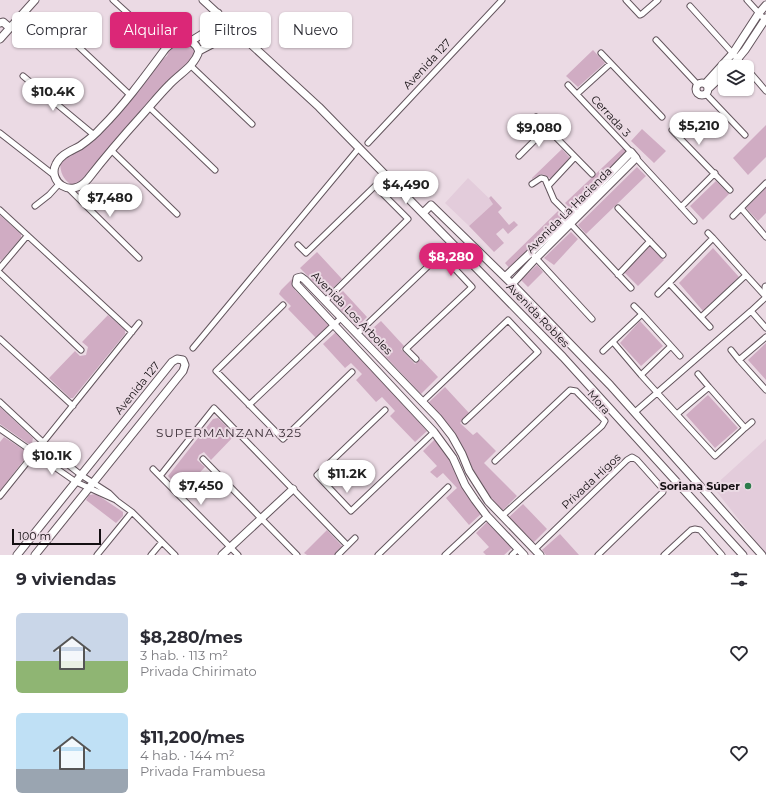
<!DOCTYPE html>
<html lang="es">
<head>
<meta charset="utf-8">
<style>
	:root { --surface:#fff; --page:#f2f2f3; --text:#2b2b33; --muted:#7c7c81; --accent:#db2777 }
	body { margin:0; font-family:Montserrat,sans-serif; background:var(--page); color:var(--text); height:100vh; display:flex; flex-direction:column; font-size:15px; white-space:nowrap }
	* { box-sizing:border-box; margin:0 }
	p { font-size:13px; color:var(--muted) }
	.icon { flex:none; width:22px; height:22px; fill:none; stroke:currentColor; stroke-width:2; stroke-linecap:round; stroke-linejoin:round }
	.map { position:relative; height:555px; overflow:hidden }
	.sheet { display:flex; flex-direction:column; background:var(--surface); flex:1 }
	.sheet>* { flex:none }
	.banner { position:absolute; left:12px; top:12px; width:400px; height:36px; display:flex; gap:8px }
	.tools { position:absolute; left:718px; top:60px; display:grid; gap:8px }
	.tools a { display:grid; place-items:center; width:36px; height:36px; border-radius:6px; background:var(--surface); box-shadow:0 1px 3px #0004; font-size:20px }
	.scale { position:absolute; left:12px; bottom:10px; width:89px; box-sizing:border-box; padding-left:4px; border:2px solid #130e11; border-top:0; font-size:11px; line-height:14px; white-space:nowrap; color:#130e11; -webkit-text-stroke:3px #ebdae4; paint-order:stroke }
	.price { position:absolute; translate:-50% -34px; padding:0 9px; border-radius:14px; background:#fff; color:#222; font-size:13px; line-height:26px; filter:drop-shadow(0 1px 2px #0008) }
	.price::after { content:''; position:absolute; left:50%; top:24px; width:12px; height:9px; margin-left:-6px; background:inherit; clip-path:polygon(0 0,100% 0,50% 100%) }
	.price.selected { background:var(--accent); color:#fff }
	ul { padding:0; list-style:none }
	li { display:flex; align-items:center; gap:12px; height:100px; padding:0 16px }
	li span { display:grid; place-items:center; flex:none; width:112px; height:80px; border-radius:6px; color:#555 }
	li>.icon { margin-inline-start:auto }
	span .icon { width:48px; height:48px; fill:#fffc; stroke-width:1 }
	li b { font-size:17px }
	h2 { display:flex; justify-content:space-between; align-items:center; height:48px; padding:0 16px; font-size:17px }
	.pill { padding:0 14px; border-radius:6px; background:var(--surface); box-shadow:0 1px 3px #0004; font-size:14px; line-height:36px }
	.pill.selected { background:var(--accent); color:#fff }
	.map>svg:first-child { display:block }
</style>
</head>
<body>
<div class="map">
<svg width="766" height="555" viewBox="0 0 766 555">
	<rect width="100%" height="100%" fill="#ebdae4"/>
	<!-- built -->
	<path fill="#e3ccdb" d="M468 178 494 203 469 226 445 203Z
		M766 439V554L713 487Z"/>
	<!-- green -->
	<path fill="#d0acc3" d="M181 40 190 42 199 57 179 75 82 183 74 186C63 181 60 172 60 161L95 138 114 119 145 80 158 63 167 56 170 49Z
		M593 50 605 63 578 87 566 76Z
		M766 125V157L748 175 733 158Z
		M642 129 666 151 654 163 631 141Z
		M623 148 628 153 571 209 565 203Z
		M562 149 571 159 551 179 545 175 541 174 532 179V178Z
		M637 167 646 176 586 234 578 225Z
		M716 181 729 194 703 220 690 206Z
		M766 188V213L758 221 746 208Z
		M491 196 502 208 498 212 509 225 514 221 518 225 508 234 503 228 496 234 504 243 494 252 469 226 493 204 489 198Z
		M558 211 562 217 511 270 505 263Z
		M0 215 21 234V238L1 261 0 259Z
		M571 232 578 239 554 265 544 258Z
		M650 246 664 260 638 286 624 272Z
		M713 248 739 277 703 311 679 283Z
		M317 252 342 279 326 295 300 268Z
		M537 265 543 272 528 287 521 280Z
		M292 279 294 281 295 290 329 325 316 338 288 309 291 306 279 294 281 290Z
		M343 291 367 317 357 327 332 301Z
		M108 315 125 330V334L73 398H70L49 378 75 351 80 356 86 355 88 347 82 342Z
		M381 321 404 346 401 349 415 364 421 359 438 377 421 394 365 335Z
		M640 321 663 346 641 366 620 343Z
		M336 332 427 431 415 442 390 416 395 411 382 397 376 402 356 380 362 374 351 363 345 368 323 344Z
		M766 343V380L748 360Z
		M445 387 469 413 460 423 473 435 477 432 496 451 484 463 517 496 501 512 481 485 454 432 428 403Z
		M708 395 738 428 715 448 686 415Z
		M0 407 33 438 32 443 30 444 27 443 0 424Z
		M218 418 235 435 211 460 204 452 199 455 197 460 205 467 182 491 168 476 213 419Z
		M4 437 27 452V456L0 491V442Z
		M436 438 482 513 469 525 446 498 457 488 443 473 437 478 430 472 437 466 423 451Z
		M96 494 123 512V516L116 523 86 500 89 495Z
		M523 504 547 529 533 543 509 517Z
		M487 522 512 548 504 555H486L483 552 489 547 476 533Z
		M327 530 342 546 334 555H307L304 553Z
		M560 534 579 555H546L542 550Z"/>
	<g fill="none" stroke-linecap="round" stroke-linejoin="round">
		<defs>
			<path id="street" d="M113 0 166 48
				M626 0 640 15 642 14 658 0
				M747 0 766 21
				M690 6 745 67
				M62 31 130 95
				M656 40 698 85
				M601 53 662 117
				M191 66 252 124
				M747 69 766 91
				M23 76 94 135
				M568 85 631 152
				M577 94 610 64
				M706 94 745 135
				M149 107 215 170
				M536 117 592 174
				M672 130 730 190
				M0 133 55 176
				M368 143 502 0
				M111 150 177 214
				M519 156 547 128
				M636 158 694 221
				M766 183 741 208 766 237
				M532 184 541 178 545 179 554 200 571 217
				M548 186 575 157
				M69 189 139 258
				M35 206 49 195 59 184
				M681 207 715 173
				M618 208 663 255
				M0 210 132 332
				M733 216 741 208
				M569 222 631 288
				M708 233 713 238
				M298 245 306 253 375 186 408 219 326 300
				M534 256 592 319
				M0 268 27 236
				M0 273 81 350
				M618 275 650 241
				M746 275 766 297
				M658 294 669 283
				M766 297 751 311 766 328
				M283 305 216 371 283 439 352 372
				M634 306 642 314
				M701 317 746 275 713 238 669 283 710 327
				M358 333 441 254 472 287 406 349 416 359
				M766 337 739 360 766 390
				M0 339 73 406
				M671 346 680 356
				M193 348 359 148
				M731 350 739 360
				M603 351 642 314 671 346 641 375 613 342
				M698 374 709 387
				M641 375 715 456 745 428 709 387 677 414
				M0 402 62 460 81 475 109 493 117 501 132 512 175 555
				M422 402 508 320 538 352 465 421
				M249 405 342 317
				M385 410 317 475 351 511 434 432
				M635 412 751 311
				M745 428 752 422
				M0 429 76 482 116 500
				M203 459 297 555
				M495 461 570 390 576 391 605 421 602 426 502 516
				M153 469 238 555
				M160 476 214 408 347 545
				M0 496 139 323
				M535 549 627 460 632 457 637 460 662 488 663 492 598 555
				M97 555 132 512
				M151 555 162 542
				M338 555 355 538
				M378 555 448 487
				M445 555 487 516
				M512 555 518 549
				M664 555 691 530 695 529 700 530 722 555"/>
			<path id="secondary" d="M203 0 319 107 563 357 743 555
				M0 23 3 22 10 28
				M181 38C190 40 195 42 199 51 194 67 180 73 169 85 160 94 152 104 143 114 124 135 105 157 88 179 71 200 47 181 56 164 61 154 71 151 80 146 87 141 95 135 101 128 125 104 146 75 166 48L173 42Z
				M0 39 35 0
				M191 41 204 33 218 13
				M199 51 237 31
				M731 67 745 50 766 18
				M696 89a6 6 0 1 1 12 0a6 6 0 1 1-12 0Z
				M705 84 733 53 759 13 766 5
				M708 89 725 73
				M423 213 431 205 512 284 610 385 762 555
				M505 277 566 219 631 152 636 158 536 258 512 284
				M766 287V290
				M17 555 172 362 177 359 183 360 185 365 183 371 35 555
				M222 555 293 489
				M524 555 487 516 475 500 465 485 453 458 434 432 296 284 297 278 301 277 305 280 438 418 452 436 462 454 469 471 488 501 540 555"/>
		</defs>
		<!-- street casing -->
		<use href="#street" stroke="#63555d" stroke-width="7"/>
		<!-- secondary casing -->
		<use href="#secondary" stroke="#63555d" stroke-width="9"/>
		<!-- street -->
		<use href="#street" stroke="#fff" stroke-width="5"/>
		<!-- secondary -->
		<use href="#secondary" stroke="#fff" stroke-width="7"/>
	</g>
	<!-- markers -->
	<circle fill="#2c7b4b" stroke="#ebdae4" stroke-width="1.5" cx="748" cy="486" r="4"/>
	<g text-anchor="middle" dominant-baseline="central" stroke-width="4" stroke-linejoin="round" paint-order="stroke">
		<!-- street labels -->
		<g font-size="11" fill="#130e11" stroke="#ebdae4">
			<text transform="translate(427 64) rotate(-47)">Avenida 127</text>
			<text transform="translate(611 116) rotate(47)">Cerrada 3</text>
			<text transform="translate(569 210) rotate(-45)">Avenida La Hacienda</text>
			<text transform="translate(352 313) rotate(46)">Avenida Los Arboles</text>
			<text transform="translate(538 315) rotate(46)">Avenida Robles</text>
			<text transform="translate(137 388) rotate(-51)">Avenida 127</text>
			<text transform="translate(599 402) rotate(49)">Mora</text>
			<text transform="translate(591 481) rotate(-43)">Privada Higos</text>
		</g>
		<!-- poi labels -->
		<g font-size="11" font-weight="bold" fill="#130e11" stroke="#ebdae4" text-anchor="end">
			<text x="740" y="486">Soriana Súper</text>
		</g>
		<!-- neighbourhood labels -->
		<g font-size="12" letter-spacing="1" fill="#362a32" stroke="#ebdae4">
			<text x="229" y="432">SUPERMANZANA 325</text>
		</g>
	</g>
</svg>
<div class="tools">
<a><svg class="icon" aria-label="layers" viewBox="0 0 24 24"><path d="M12 4l9 5-9 5-9-5zM3 14l9 5 9-5"/></svg></a>
</div>
<div class="scale">100 m</div>
<b class="price" style="left:53px;top:112px">$10.4K</b>
<b class="price" style="left:699px;top:146px">$5,210</b>
<b class="price" style="left:539px;top:148px">$9,080</b>
<b class="price" style="left:406px;top:205px">$4,490</b>
<b class="price" style="left:110px;top:218px">$7,480</b>
<b class="price selected" style="left:451px;top:277px">$8,280</b>
<b class="price" style="left:52px;top:476px">$10.1K</b>
<b class="price" style="left:347px;top:494px">$11.2K</b>
<b class="price" style="left:201px;top:506px">$7,450</b>
<div class="banner">
<a class="pill">Comprar</a>
<a class="pill selected">Alquilar</a>
<a class="pill">Filtros</a>
<a class="pill">Nuevo</a>
</div>
</div>
<section class="sheet">
<h2>9 viviendas<svg class="icon" aria-label="filters" viewBox="0 0 24 24"><path d="M4 7h16M4 17h16"/><circle cx="9" cy="7" r="2"/><circle cx="15" cy="17" r="2"/></svg></h2>
<ul>
<li><span style="background:linear-gradient(#c9d6e8 60%,#8fb573 0)"><svg class="icon" aria-label="home" viewBox="0 0 24 24"><path d="M3 11l9-7 9 7M6 9v11h12V9"/></svg></span><div><b>$8,280/mes</b><p>3 hab. · 113 m²</p><p>Privada Chirimato</p></div><svg class="icon" aria-label="heart" viewBox="0 0 24 24"><path d="M12 20l-8-8c-3-5 5-10 8-4 3-6 11-1 8 4z"/></svg></li>
<li><span style="background:linear-gradient(#bfe0f5 70%,#9aa5b1 0)"><svg class="icon" aria-label="home" viewBox="0 0 24 24"><path d="M3 11l9-7 9 7M6 9v11h12V9"/></svg></span><div><b>$11,200/mes</b><p>4 hab. · 144 m²</p><p>Privada Frambuesa</p></div><svg class="icon" aria-label="heart" viewBox="0 0 24 24"><path d="M12 20l-8-8c-3-5 5-10 8-4 3-6 11-1 8 4z"/></svg></li>
</ul>
</section>
</body>
</html>
